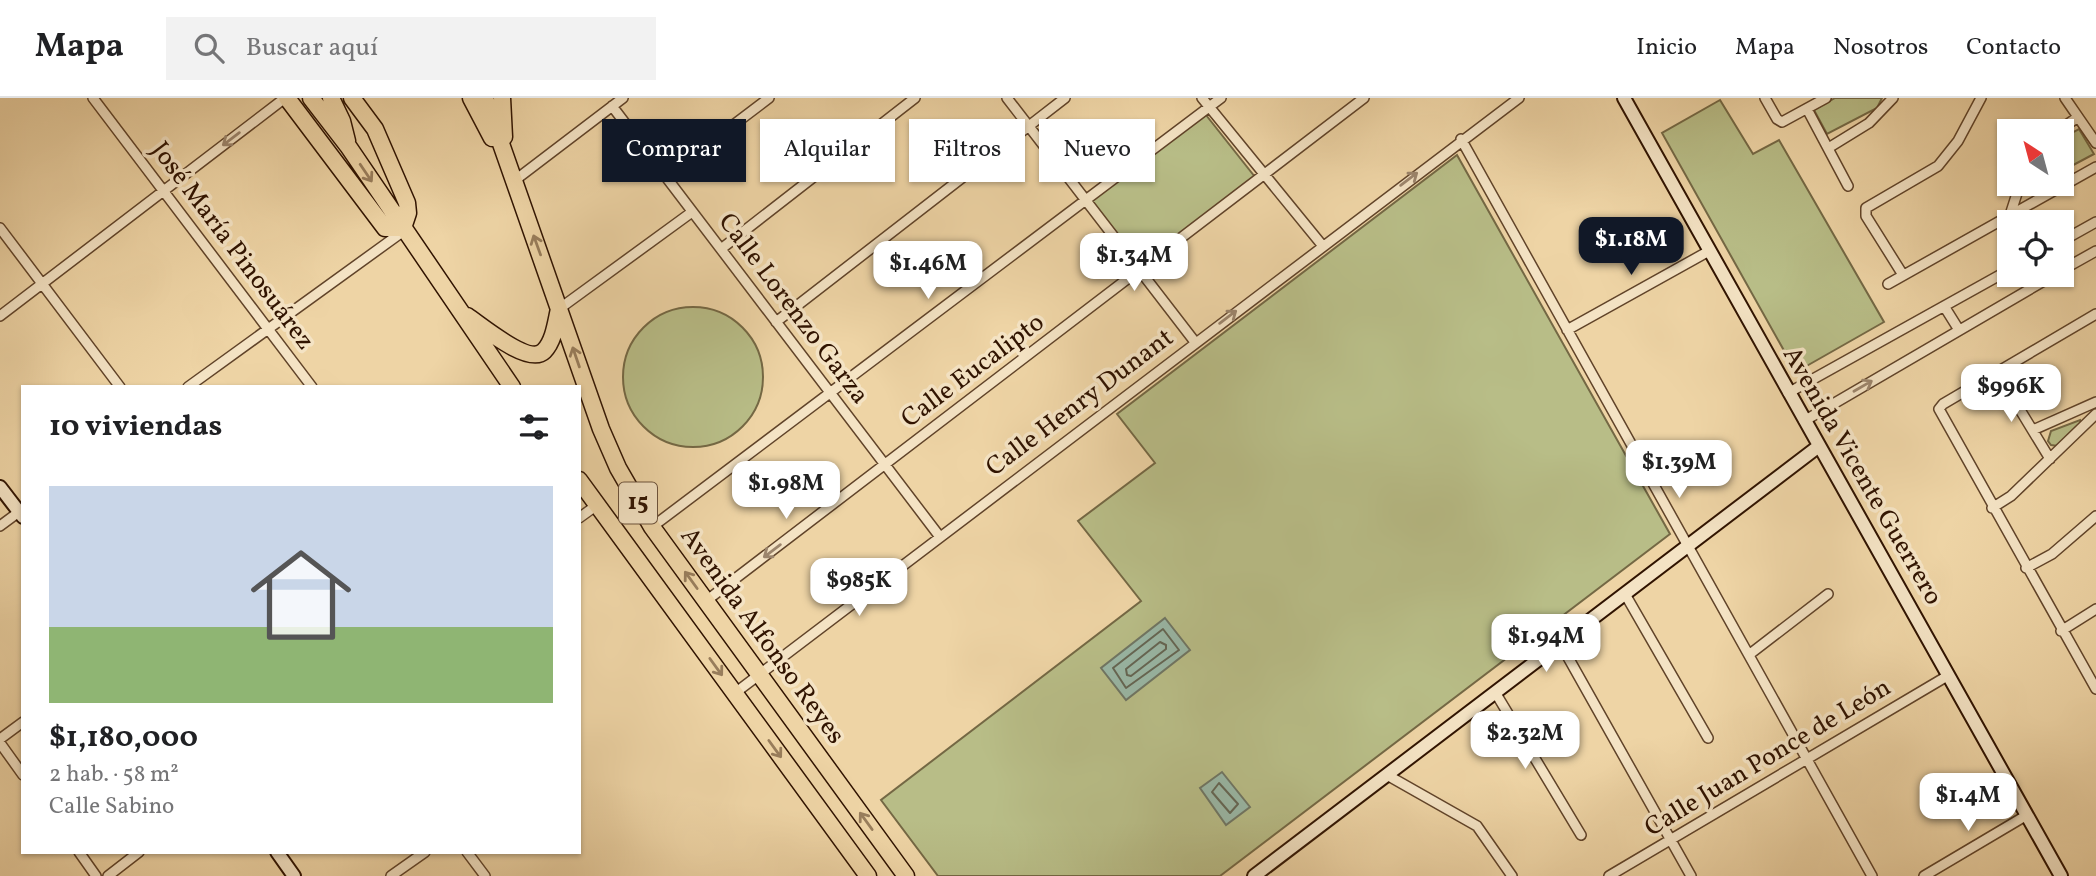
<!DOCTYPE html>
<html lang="es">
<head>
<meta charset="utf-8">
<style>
	:root { --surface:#fff; --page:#f2f2f2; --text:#202124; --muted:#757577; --line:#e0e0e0; --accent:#111827 }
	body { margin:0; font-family:Vollkorn,serif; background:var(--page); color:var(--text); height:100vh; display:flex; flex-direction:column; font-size:26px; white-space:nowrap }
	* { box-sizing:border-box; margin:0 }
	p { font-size:23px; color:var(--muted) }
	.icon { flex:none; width:38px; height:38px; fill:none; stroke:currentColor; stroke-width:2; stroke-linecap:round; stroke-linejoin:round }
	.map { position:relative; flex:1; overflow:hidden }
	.panel { position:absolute; left:21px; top:287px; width:560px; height:469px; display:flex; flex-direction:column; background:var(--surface); border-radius:0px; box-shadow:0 2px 5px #0004 }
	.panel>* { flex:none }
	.top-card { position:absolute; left:602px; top:21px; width:665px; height:63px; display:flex; gap:14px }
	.needle { width:46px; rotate:324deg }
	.controls { position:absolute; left:1997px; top:21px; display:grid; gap:14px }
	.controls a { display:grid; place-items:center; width:77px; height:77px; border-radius:0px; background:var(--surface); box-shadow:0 2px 5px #0004; font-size:35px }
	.price { position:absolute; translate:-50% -60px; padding:0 16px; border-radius:14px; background:#fff; color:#222; font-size:23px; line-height:46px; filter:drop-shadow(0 2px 4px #0008) }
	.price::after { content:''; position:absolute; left:50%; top:42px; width:21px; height:16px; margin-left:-10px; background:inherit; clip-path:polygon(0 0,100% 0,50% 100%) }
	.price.current { background:var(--accent); color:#fff }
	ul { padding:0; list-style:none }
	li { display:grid; align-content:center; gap:14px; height:371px; padding:0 28px }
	li span { display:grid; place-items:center; height:217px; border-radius:0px; color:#555 }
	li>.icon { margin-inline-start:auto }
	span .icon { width:126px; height:126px; fill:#fffc; stroke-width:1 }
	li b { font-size:30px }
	h2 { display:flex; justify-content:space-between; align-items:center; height:84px; padding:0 28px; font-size:30px }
	.pill { padding:0 24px; border-radius:0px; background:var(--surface); box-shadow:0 2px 5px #0004; font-size:24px; line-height:63px }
	.pill.current { background:var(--accent); color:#fff }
	header { display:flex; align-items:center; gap:42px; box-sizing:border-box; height:98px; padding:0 35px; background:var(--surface); border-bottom:2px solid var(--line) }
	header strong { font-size:33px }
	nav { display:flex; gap:38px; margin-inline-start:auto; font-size:24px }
	.search { width:490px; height:63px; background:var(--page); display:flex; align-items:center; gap:18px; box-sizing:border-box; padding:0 24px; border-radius:0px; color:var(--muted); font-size:26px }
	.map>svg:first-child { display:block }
</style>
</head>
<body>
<header>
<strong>Mapa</strong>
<div class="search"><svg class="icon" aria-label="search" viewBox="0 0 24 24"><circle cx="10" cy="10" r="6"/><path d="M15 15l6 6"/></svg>Buscar aquí</div>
<nav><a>Inicio</a><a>Mapa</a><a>Nosotros</a><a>Contacto</a></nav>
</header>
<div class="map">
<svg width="2096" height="778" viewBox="0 0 2096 778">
	<rect width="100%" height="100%" fill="#eed4a5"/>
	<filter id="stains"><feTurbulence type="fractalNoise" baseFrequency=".00286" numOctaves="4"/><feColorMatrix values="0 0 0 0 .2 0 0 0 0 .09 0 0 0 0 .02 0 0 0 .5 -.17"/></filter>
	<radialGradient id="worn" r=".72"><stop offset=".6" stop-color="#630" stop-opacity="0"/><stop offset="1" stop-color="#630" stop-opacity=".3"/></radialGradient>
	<!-- green -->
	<path fill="#b8bd87" stroke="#746844" stroke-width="2" d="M1835 0H1882L1877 10 1827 36 1814 12Z
		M1720 2 1753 56 1779 42 1884 224 1796 274 1662 35Z
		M1206 17 1255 79 1140 168 1091 102Z
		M2079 31 2094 56 2062 73V40Z
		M1457 57 1670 436 1220 778H938L881 702 1141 503 1078 423 1155 365 1117 316Z
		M623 279a70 70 0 1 1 140 0a70 70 0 1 1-140 0Z
		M2080 322 2081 327 2058 348 2051 347 2048 343 2051 333Z"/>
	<!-- water -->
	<path fill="#99b8a7" stroke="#6f7664" stroke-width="2" d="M1165 520 1190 552 1126 602 1101 570Z
		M1222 674 1250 709 1226 727 1200 690Z"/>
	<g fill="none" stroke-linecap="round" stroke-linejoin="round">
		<!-- shore -->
		<path stroke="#646654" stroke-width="2" d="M1163 531 1179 552 1126 590 1113 570Z
			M1160 544 1166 547V551L1131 578 1127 577 1126 571Z
			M1219 685 1238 706 1230 715 1212 694Z"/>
		<defs>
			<path id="street" d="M93 0 312 289
				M1007 0 1195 244
				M1202 0 1322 147
				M1765 0 1777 21 1782 24 1826 0
				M2065 0 2096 45
				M612 8 940 439
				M1807 11 1848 88
				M2058 33 2078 19
				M1461 41 1872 778
				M1830 49 1869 25 1893 0
				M666 78 769 0
				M514 83 623 0
				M2011 114 2020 86
				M0 130 120 289
				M2062 143 2096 124
				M721 151 915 0
				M2062 172 2096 153
				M1903 177 1866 118V110L1938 68 1958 43 1981 0
				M1888 186 2096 69
				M1944 208 1959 232
				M559 211 692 114
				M2096 216 1943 306 1939 311 2096 591
				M0 218 285 0
				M776 224 1065 0
				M1567 232 1709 153
				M1997 274 2050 361
				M188 289 405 132
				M1788 295 2009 172
				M1804 323 2054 177
				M2033 332 2096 304
				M1992 410 2011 398 2096 316
				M579 420 597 407
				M0 428 23 411
				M652 429 1221 0
				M2026 470 2052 456 2096 418
				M1625 496 1708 640
				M706 503 1364 0
				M2061 533 2096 511
				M1560 545 1691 778
				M1750 556 1828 496
				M1495 594 1581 737
				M735 595 1519 0
				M0 641 23 624
				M0 645 23 677
				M1387 677 1477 728 1512 778
				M79 754 96 778
				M467 754 485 778
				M108 778 139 754
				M391 778 425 754
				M1609 778 1949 577
				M1924 778 2027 717"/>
			<path id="secondary" d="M1624 0 2061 778
				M0 389 23 419
				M277 754 294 778
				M1254 778 1819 348"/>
			<path id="highway" d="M287 0 385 130H403L408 115 407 105 375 31 352 0
				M311 0 348 48 512 289
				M331 0 342 23 347 43
				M471 0 492 40
				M485 0 601 331 618 370 652 429 906 778
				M502 0 504 39
				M467 218C482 228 529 268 544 253 554 243 556 224 559 211
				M579 382 868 778"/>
		</defs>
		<!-- street casing -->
		<use href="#street" stroke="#604329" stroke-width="12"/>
		<!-- secondary casing -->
		<use href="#secondary" stroke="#301300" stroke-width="16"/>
		<!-- highway casing -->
		<use href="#highway" stroke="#301300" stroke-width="19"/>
		<!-- street -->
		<use href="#street" stroke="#f4e3c4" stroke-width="9"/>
		<!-- secondary -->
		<use href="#secondary" stroke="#f4e3c4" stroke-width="12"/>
		<!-- highway -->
		<use href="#highway" stroke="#eed4a5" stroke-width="16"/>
	</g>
	<!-- one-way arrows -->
	<defs><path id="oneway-shaft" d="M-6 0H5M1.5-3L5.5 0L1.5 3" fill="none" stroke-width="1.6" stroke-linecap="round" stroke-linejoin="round" transform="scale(1.75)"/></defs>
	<g stroke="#9c856c">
		<use href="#oneway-shaft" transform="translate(231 41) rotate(143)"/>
		<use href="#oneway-shaft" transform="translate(1409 81) rotate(-37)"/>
		<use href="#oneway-shaft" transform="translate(1228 219) rotate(-37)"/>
		<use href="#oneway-shaft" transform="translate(1863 288) rotate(-30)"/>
		<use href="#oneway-shaft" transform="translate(772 453) rotate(143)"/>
	</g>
	<g stroke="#987d5b">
		<use href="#oneway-shaft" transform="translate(366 75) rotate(56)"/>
		<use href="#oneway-shaft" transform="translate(537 147) rotate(-110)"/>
		<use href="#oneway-shaft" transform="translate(576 259) rotate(-109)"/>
		<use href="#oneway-shaft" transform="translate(691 482) rotate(-126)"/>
		<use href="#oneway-shaft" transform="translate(716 569) rotate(54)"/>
		<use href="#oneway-shaft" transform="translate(775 651) rotate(54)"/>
		<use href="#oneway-shaft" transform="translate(866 723) rotate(-126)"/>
	</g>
	<g text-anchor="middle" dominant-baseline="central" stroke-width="7" stroke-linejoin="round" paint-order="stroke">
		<!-- shield labels -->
		<rect fill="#f4e3c4" stroke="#6b513b" stroke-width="2" x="619" y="384.5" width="38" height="41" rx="5"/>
		<g font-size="24" font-weight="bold" fill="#301300">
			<text x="638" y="405">15</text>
		</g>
		<!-- street labels -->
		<g font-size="26" fill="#301300" stroke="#f4e3c4">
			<text transform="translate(232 148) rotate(53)">José María Pinosuárez</text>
			<text transform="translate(793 211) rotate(53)">Calle Lorenzo Garza</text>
			<text transform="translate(973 273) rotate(-37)">Calle Eucalipto</text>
			<text transform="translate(1080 305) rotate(-37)">Calle Henry Dunant</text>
			<text transform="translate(1862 378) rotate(60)">Avenida Vicente Guerrero</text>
			<text transform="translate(762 538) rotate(54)">Avenida Alfonso Reyes</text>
			<text transform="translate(1768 660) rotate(-31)">Calle Juan Ponce de León</text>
		</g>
	</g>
	<rect width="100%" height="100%" filter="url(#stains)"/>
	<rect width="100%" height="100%" fill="url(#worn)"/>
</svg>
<div class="controls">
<a><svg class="needle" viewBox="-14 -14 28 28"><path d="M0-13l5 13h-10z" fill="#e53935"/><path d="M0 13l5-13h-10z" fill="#757577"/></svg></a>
<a><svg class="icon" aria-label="locate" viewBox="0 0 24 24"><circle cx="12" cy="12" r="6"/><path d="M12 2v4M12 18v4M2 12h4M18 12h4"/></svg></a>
</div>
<b class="price current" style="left:1631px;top:179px">$1.18M</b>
<b class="price" style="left:1134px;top:195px">$1.34M</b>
<b class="price" style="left:928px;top:203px">$1.46M</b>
<b class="price" style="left:2011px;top:326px">$996K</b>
<b class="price" style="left:1679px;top:402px">$1.39M</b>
<b class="price" style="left:786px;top:423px">$1.98M</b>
<b class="price" style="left:859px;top:520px">$985K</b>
<b class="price" style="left:1546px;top:576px">$1.94M</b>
<b class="price" style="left:1525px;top:673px">$2.32M</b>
<b class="price" style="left:1968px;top:735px">$1.4M</b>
<div class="top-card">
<a class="pill current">Comprar</a>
<a class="pill">Alquilar</a>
<a class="pill">Filtros</a>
<a class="pill">Nuevo</a>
</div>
<section class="panel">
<h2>10 viviendas<svg class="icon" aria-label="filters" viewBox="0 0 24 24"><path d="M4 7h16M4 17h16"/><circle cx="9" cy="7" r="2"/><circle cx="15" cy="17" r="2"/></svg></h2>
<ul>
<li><span style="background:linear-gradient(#c9d6e8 65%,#8fb573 0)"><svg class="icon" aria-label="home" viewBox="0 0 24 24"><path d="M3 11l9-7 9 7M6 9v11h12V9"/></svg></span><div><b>$1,180,000</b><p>2 hab. · 58 m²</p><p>Calle Sabino</p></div></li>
</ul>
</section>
</div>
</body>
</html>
